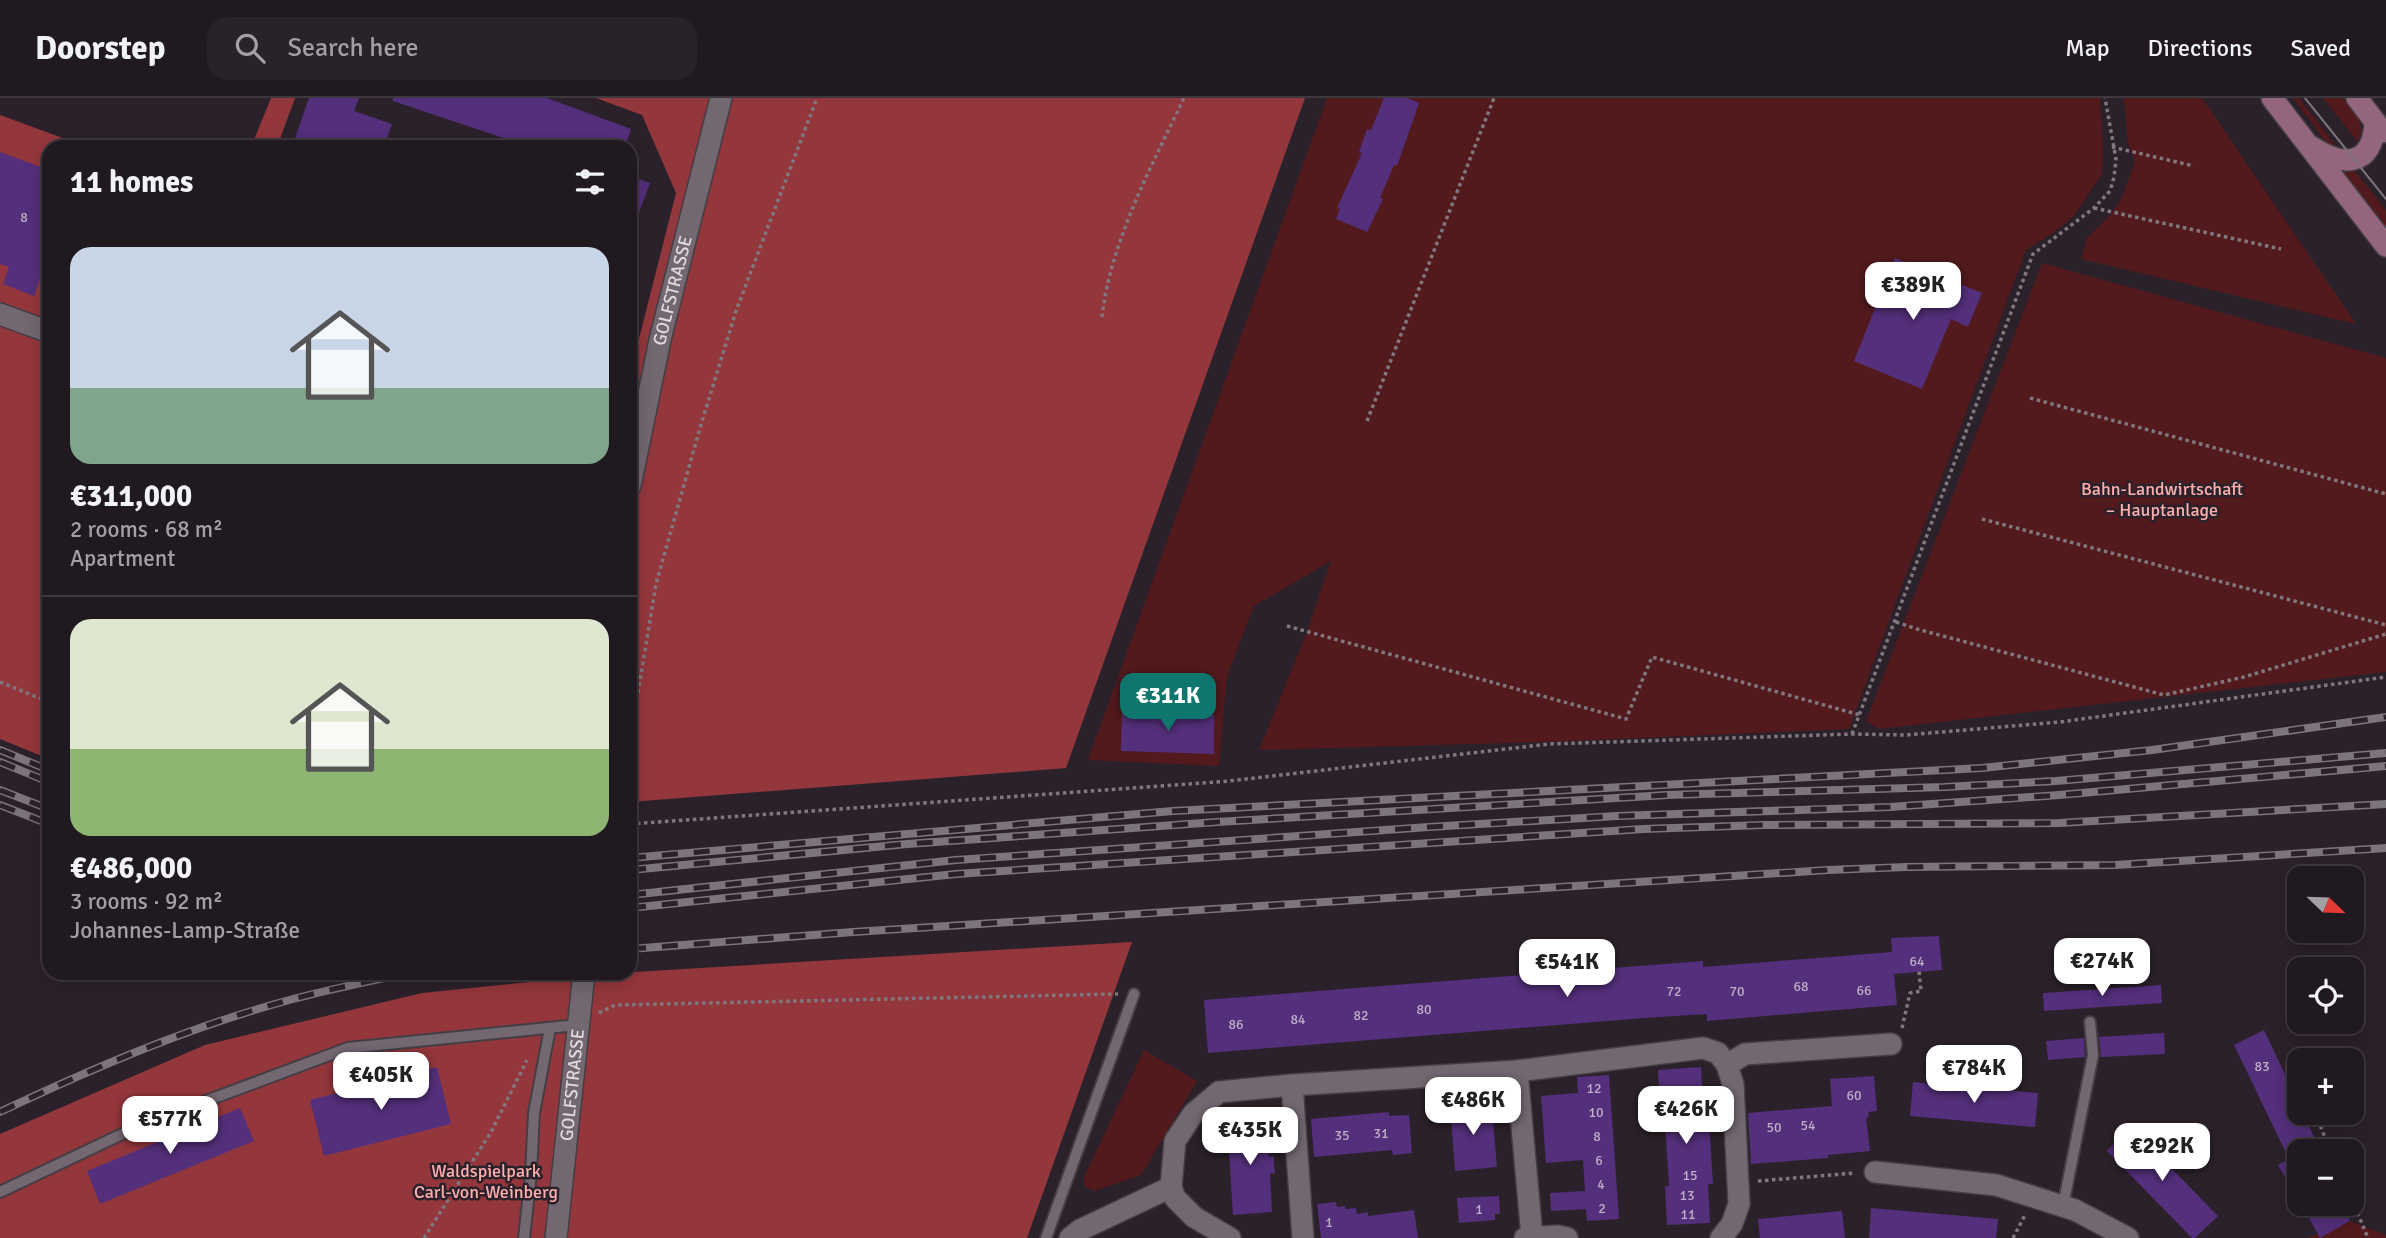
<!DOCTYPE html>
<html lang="en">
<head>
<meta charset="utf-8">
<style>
	:root { --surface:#201920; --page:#282229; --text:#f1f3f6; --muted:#a2a0a5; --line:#3d383e; --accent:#0f766e }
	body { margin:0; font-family:Signika,sans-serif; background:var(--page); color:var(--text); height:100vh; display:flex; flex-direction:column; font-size:26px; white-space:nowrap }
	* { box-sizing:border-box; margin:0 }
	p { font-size:23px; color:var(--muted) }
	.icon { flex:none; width:38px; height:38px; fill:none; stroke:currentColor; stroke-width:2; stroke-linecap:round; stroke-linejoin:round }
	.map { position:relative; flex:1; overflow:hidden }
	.sheet { position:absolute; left:42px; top:42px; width:595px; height:840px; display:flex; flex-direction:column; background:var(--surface); border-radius:21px; box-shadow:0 4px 18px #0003,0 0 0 2px var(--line) }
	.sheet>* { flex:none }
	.needle { width:46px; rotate:113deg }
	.buttons { position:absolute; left:2287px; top:768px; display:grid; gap:14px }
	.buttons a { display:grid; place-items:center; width:77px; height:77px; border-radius:14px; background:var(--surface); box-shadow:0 4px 18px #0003,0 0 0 2px var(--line); font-size:35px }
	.price { position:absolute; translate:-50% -60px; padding:0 16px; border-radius:14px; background:#fff; color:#222; font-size:23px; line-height:46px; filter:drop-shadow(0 2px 4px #0008) }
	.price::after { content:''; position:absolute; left:50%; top:42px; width:21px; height:16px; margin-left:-10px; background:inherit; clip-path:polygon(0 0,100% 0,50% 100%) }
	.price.active { background:var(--accent); color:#fff }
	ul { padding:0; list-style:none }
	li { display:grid; align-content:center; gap:14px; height:371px; padding:0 28px }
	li+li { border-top:2px solid var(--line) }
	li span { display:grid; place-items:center; height:217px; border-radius:21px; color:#555 }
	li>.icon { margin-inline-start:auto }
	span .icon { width:126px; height:126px; fill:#fffc; stroke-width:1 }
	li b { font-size:30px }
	h2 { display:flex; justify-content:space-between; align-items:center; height:84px; padding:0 28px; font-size:30px }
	header { display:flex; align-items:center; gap:42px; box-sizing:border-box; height:98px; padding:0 35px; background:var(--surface); border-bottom:2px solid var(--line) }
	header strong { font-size:33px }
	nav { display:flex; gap:38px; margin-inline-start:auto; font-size:24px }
	.search { width:490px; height:63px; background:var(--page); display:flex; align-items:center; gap:18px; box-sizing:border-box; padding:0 24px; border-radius:21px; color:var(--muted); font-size:26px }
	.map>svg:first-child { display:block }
</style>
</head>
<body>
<header>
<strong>Doorstep</strong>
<div class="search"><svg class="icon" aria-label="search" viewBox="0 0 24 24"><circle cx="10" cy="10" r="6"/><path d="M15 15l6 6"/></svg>Search here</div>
<nav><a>Map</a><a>Directions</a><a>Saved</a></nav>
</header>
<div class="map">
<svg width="2386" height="1140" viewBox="0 0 2386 1140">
	<rect width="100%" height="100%" fill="#2b212a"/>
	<!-- green -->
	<path fill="#521a1d" d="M1327 0H2100L2103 50 2102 76 2074 118 2053 135 2026 152 1849 631 1545 644 1259 652 1307 534 1331 463 1254 508 1227 578 1219 668 1088 662Z
		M2124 0H2202L2356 226 2081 161 2087 140 2111 116 2122 99 2135 64 2128 45Z
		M2293 0H2299L2338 51 2327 45Z
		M2323 0H2343C2354 14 2367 25 2358 44Z
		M2331 65 2348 74 2355 73 2386 112V135Z
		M2042 165 2386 260V574L1879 631 1866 623Z
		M1144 952 1197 983 1141 1077 1095 1093 1084 1088V1079Z
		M2350 1123 2386 1137V1140H2308Z"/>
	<!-- forest -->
	<path fill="#94373c" d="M271 0H295L277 49H251Z
		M596 0H1305L1066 670 630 704V276L676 95 642 17Z
		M0 17 87 49H49V661L0 641Z
		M1132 844 1027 1140H0V1036L205 947 422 895 617 875Z"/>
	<!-- building -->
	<path fill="#542f7b" d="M309 0H359L354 13 392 26 384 49H292Z
		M393 0H547L631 31 625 49H530L393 3Z
		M1384 0H1407L1419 5 1397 68 1394 67 1380 100 1383 101 1367 134 1336 121 1340 111 1337 110 1362 55 1359 54 1367 31 1371 32Z
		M0 54 49 72V184L40 181 34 198 3 186 9 169 0 166Z
		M630 78 650 85 632 134H630Z
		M1895 160 1982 195 1968 229 1951 221 1922 291 1854 263Z
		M1122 613 1214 617V656L1121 653Z
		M1939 838 1942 872 1894 876 1897 907 1707 923V916L1644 920 1208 955 1204 902 1703 863V869L1830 859 1892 854 1891 840Z
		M2161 887 2162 905 2044 913 2043 895Z
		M2264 932 2300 1008V1015H2303L2317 1046 2300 1054V1104L2278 1067 2289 1061 2234 947Z
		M2164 935 2165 956 2101 959 2099 939Z
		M2084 940 2085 959 2048 962 2046 943Z
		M437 969 451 1026 324 1058 310 1002Z
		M1701 969 1703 1008H1708L1713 1086H1708L1710 1125 1667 1127 1665 1088H1669L1664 1010 1660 1011 1658 972Z
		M1609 977 1619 1121 1587 1123 1586 1111 1551 1113 1550 1095 1585 1093 1583 1062 1546 1065 1541 998 1578 995 1577 979Z
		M1874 978 1877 1013 1868 1014 1869 1019 1866 1020 1870 1053 1828 1057V1060L1751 1066 1748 1015 1832 1008 1830 981Z
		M1913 984 2038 995 2035 1029 1910 1018Z
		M1486 1005 1487 1012 1492 1011 1497 1069 1455 1073 1450 1008Z
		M240 1010 254 1043 100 1106 87 1073Z
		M1389 1014V1018L1409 1017 1412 1055 1393 1057 1392 1052 1314 1059 1311 1021Z
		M1266 1021 1269 1059 1274 1058V1067L1275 1075 1270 1076 1272 1114 1233 1117 1227 1023Z
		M2131 1029 2218 1118 2195 1140H2192L2107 1053Z
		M1499 1098 1500 1116H1495V1122L1459 1125 1457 1100Z
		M1336 1104 1337 1109 1345 1108 1346 1111 1356 1110 1357 1116 1368 1114V1118L1414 1112 1418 1140H1321L1317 1106Z
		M2301 1106H2341L2350 1123 2320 1140Z
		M1871 1110 1998 1121 1996 1140H1869Z
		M1842 1113 1845 1140H1760L1758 1121Z"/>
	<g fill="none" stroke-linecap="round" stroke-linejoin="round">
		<defs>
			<path id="service" d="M0 1094 139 1028 348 950 577 927
				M2063 1108 2093 957 2090 924
				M524 1140 531 1076 534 1015 550 930
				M1046 1140 1134 896"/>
			<g id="minor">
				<path d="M0 216 49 234"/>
				<path id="s1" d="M630 388 660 242 721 0"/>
				<path d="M1517 973 1532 1139"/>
				<path d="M1292 987 1303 1140"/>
				<path d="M1875 1074 1996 1087 2075 1112 2128 1140"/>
				<path id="s2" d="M556 1140 584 875"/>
				<path d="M1070 1140 1080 1132 1171 1089"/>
				<path d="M1230 1140 1194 1119 1175 1100 1171 1089 1175 1043 1193 1016 1219 994 1292 987 1517 973 1703 950 1718 955 1727 967 1745 956 1891 946"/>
				<path d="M1525 1140 1558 1138 1567 1140"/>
				<path d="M1721 1140 1732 1126 1739 1106 1733 986 1727 967"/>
			</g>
			<path id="secondary" d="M2272 0 2386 148
				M2357 0 2383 34
				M2312 49C2343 69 2372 69 2375 25"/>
		</defs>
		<!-- service casing -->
		<use href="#service" stroke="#443d43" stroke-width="14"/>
		<!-- minor casing -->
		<use href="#minor" stroke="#443d43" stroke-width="24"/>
		<!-- secondary casing -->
		<use href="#secondary" stroke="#443d43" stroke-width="24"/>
		<!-- path -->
		<path stroke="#80777f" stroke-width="3.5" stroke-dasharray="3.5 3.5" stroke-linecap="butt" d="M2112 49 2194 68
			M2094 110 2281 151
			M1102 219C1110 145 1152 67 1184 0
			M2030 300 2386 396
			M1367 323 1494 0
			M1982 421 2386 527
			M1896 524 1917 531 2164 597 2244 579 2386 536
			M1287 528 1626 621 1652 559 1860 617
			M0 584 49 604
			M1852 636 2033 156 2094 110 2110 93 2114 79 2116 61 2105 0
			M630 643 656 486 700 330 736 213 817 0
			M630 726 1229 683 1549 646 1852 636 1906 637 2060 624 2386 579
			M599 915 615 907 1118 896
			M1902 930 1910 895 1921 893 1919 873
			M2292 961 2300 977
			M2315 1015 2331 1054
			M1758 1083 1855 1075
			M2352 1102 2368 1140
			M424 1140 491 1034 527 962
			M2013 1140 2025 1117"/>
		<!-- service -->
		<use href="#service" stroke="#736872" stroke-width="10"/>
		<!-- minor -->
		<use href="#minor" stroke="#736872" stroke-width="21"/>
		<!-- secondary -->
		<use href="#secondary" stroke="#93667d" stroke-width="21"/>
		<!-- tram -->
		<path stroke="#7d757d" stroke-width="2" d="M2305 0 2386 101"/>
		<defs>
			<path id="rail" d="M0 652 49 672
				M0 664 49 684
				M0 692 49 711
				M0 707 49 726
				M630 760 1173 713 1982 670 2152 652 2386 619
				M630 772 907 746 1217 724 1667 697 1944 689 2056 683 2386 655
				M630 797 956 762 1429 729 1617 718 1890 709 2059 697 2386 668
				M630 810 956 776 1643 731 1764 727 2059 725 2386 706
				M630 851 853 834 1828 772 1906 769 2115 767 2386 750
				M0 1014C95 969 192 928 293 901 331 891 370 883 408 875"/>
		</defs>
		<!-- rail casing -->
		<use href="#rail" stroke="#7d757d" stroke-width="8"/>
		<!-- rail -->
		<use href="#rail" stroke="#2b212a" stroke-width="5" stroke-dasharray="16" stroke-linecap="butt"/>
	</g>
	<g text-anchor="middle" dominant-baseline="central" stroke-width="5" stroke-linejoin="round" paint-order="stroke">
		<!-- number labels -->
		<g font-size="14" fill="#bdafc7">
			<text x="24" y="119">8</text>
			<text x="1917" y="863">64</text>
			<text x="1801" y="888">68</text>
			<text x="1864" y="892">66</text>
			<text x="1674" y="893">72</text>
			<text x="1737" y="893">70</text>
			<text x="1424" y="911">80</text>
			<text x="1361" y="917">82</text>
			<text x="1298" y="921">84</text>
			<text x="1236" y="926">86</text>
			<text x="2262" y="968">83</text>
			<text x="1594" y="990">12</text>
			<text x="1854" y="997">60</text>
			<text x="1596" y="1014">10</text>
			<text x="1808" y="1027">54</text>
			<text x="1774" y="1029">50</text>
			<text x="1381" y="1035">31</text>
			<text x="1342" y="1037">35</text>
			<text x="1597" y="1038">8</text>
			<text x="1599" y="1062">6</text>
			<text x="1690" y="1077">15</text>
			<text x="1601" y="1086">4</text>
			<text x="1687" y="1097">13</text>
			<text x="1602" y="1110">2</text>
			<text x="1479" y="1111">1</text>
			<text x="1688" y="1116">11</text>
			<text x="1329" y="1124">1</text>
		</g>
		<!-- street labels -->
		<g font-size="18" fill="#e0dae0" stroke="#2b212a">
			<text stroke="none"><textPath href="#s1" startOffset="200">GOLFSTRASSE</textPath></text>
			<text stroke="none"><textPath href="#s2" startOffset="154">GOLFSTRASSE</textPath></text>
		</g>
		<!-- park labels -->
		<g font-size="18" fill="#feafad" stroke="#2b212a">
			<text x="2162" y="391">Bahn-Landwirtschaft<tspan x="2162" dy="21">– Hauptanlage</tspan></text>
			<text x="486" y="1073">Waldspielpark<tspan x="486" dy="21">Carl-von-Weinberg</tspan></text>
		</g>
	</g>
</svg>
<div class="buttons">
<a><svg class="needle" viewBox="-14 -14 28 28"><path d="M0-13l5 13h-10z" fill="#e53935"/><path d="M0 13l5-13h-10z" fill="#a2a0a5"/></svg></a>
<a><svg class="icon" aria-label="locate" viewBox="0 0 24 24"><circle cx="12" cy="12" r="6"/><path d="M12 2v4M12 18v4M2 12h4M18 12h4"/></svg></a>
<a>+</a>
<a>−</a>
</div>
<b class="price" style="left:1913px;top:224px">€389K</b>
<b class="price active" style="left:1168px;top:635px">€311K</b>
<b class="price" style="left:2102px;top:900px">€274K</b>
<b class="price" style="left:1567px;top:901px">€541K</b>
<b class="price" style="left:1974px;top:1007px">€784K</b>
<b class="price" style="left:381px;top:1014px">€405K</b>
<b class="price" style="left:1473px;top:1039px">€486K</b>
<b class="price" style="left:1686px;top:1048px">€426K</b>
<b class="price" style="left:170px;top:1058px">€577K</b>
<b class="price" style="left:1250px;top:1069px">€435K</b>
<b class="price" style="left:2162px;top:1085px">€292K</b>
<section class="sheet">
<h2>11 homes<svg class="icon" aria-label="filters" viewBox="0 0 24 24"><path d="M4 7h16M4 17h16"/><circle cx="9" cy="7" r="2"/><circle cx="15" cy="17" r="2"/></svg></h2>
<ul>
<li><span style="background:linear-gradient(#c9d6e8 65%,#7fa58c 0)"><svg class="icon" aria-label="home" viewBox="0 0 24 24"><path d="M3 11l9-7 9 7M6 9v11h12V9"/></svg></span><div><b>€311,000</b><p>2 rooms · 68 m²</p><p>Apartment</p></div></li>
<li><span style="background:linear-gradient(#dfe7d0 60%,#8fb573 0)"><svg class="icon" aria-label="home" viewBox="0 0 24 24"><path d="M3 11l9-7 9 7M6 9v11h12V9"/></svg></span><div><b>€486,000</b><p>3 rooms · 92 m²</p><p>Johannes-Lamp-Straße</p></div></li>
</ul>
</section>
</div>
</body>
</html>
